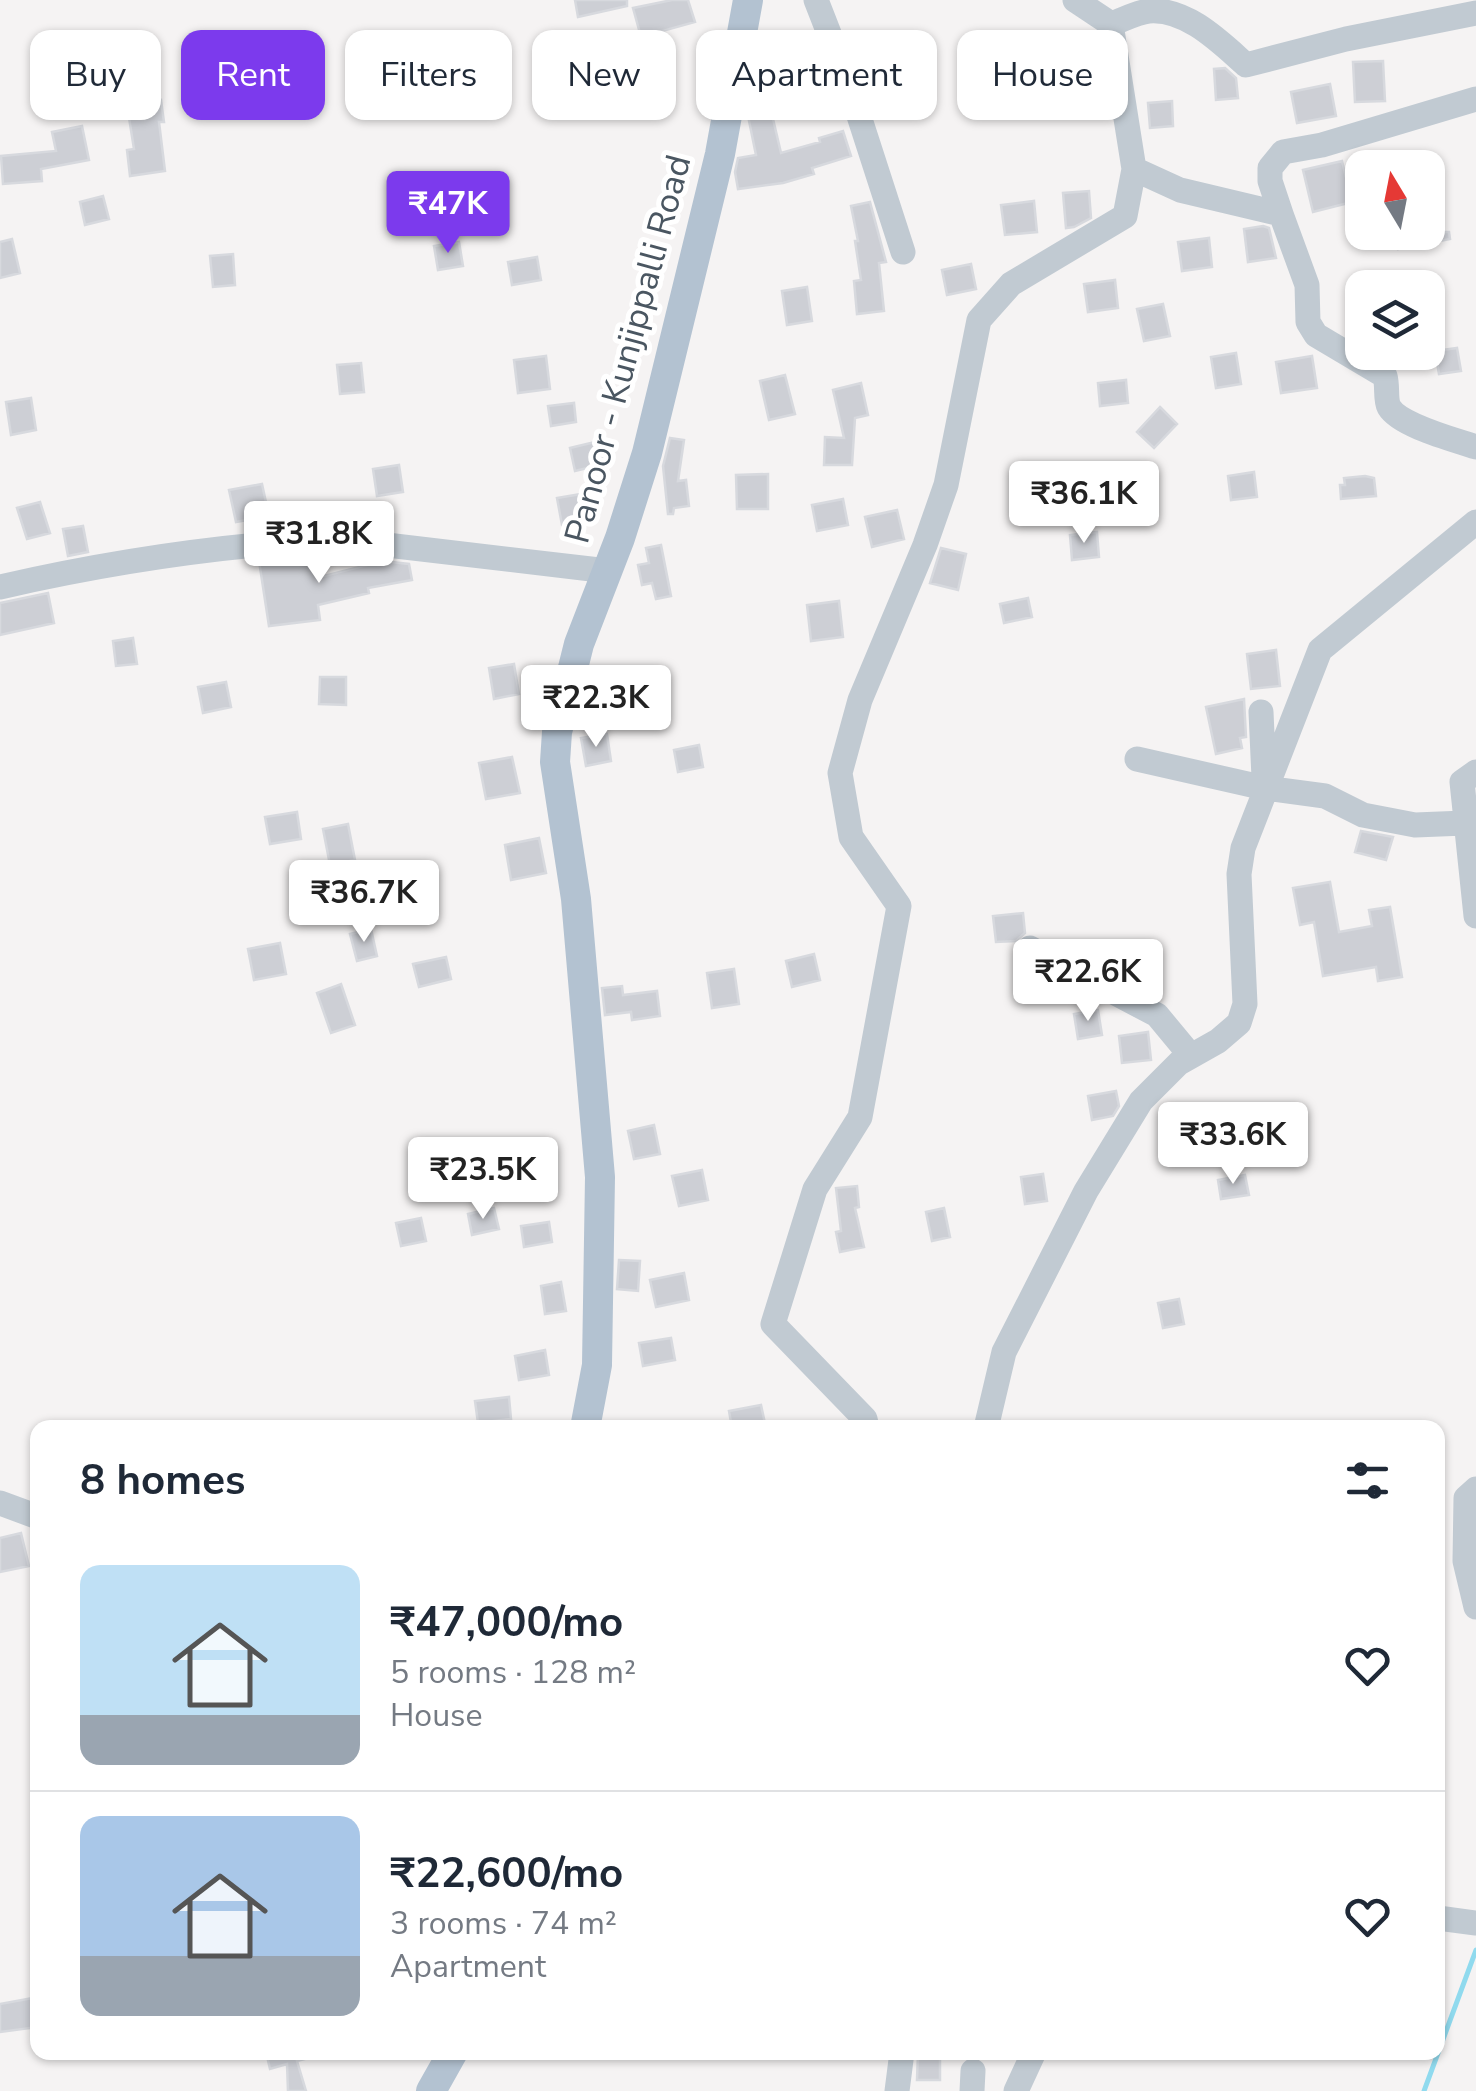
<!DOCTYPE html>
<html lang="en">
<head>
<meta charset="utf-8">
<style>
	:root { --surface:#fff; --page:#f2f2f3; --text:#1f2937; --muted:#747a83; --line:#e0e1e3; --accent:#7c3aed }
	body { margin:0; font-family:"Nunito Sans",sans-serif; background:var(--page); color:var(--text); height:100vh; display:flex; flex-direction:column; font-size:38px; white-space:nowrap }
	* { box-sizing:border-box; margin:0 }
	p { font-size:32px; color:var(--muted) }
	.icon { flex:none; width:55px; height:55px; fill:none; stroke:currentColor; stroke-width:2; stroke-linecap:round; stroke-linejoin:round }
	.map { position:relative; flex:1; overflow:hidden }
	.drawer { position:absolute; left:30px; top:1420px; width:1415px; height:640px; display:flex; flex-direction:column; background:var(--surface); border-radius:20px; box-shadow:0 2px 8px #0004 }
	.drawer>* { flex:none }
	.guide { position:absolute; left:30px; top:30px; width:1418px; height:90px; display:flex; gap:20px }
	.needle { width:65px; rotate:350deg }
	.controls { position:absolute; left:1345px; top:150px; display:grid; gap:20px }
	.controls a { display:grid; place-items:center; width:100px; height:100px; border-radius:20px; background:var(--surface); box-shadow:0 2px 8px #0004; font-size:50px }
	.price { position:absolute; translate:-50% -85px; padding:0 22px; border-radius:10px; background:#fff; color:#222; font-size:32px; line-height:65px; filter:drop-shadow(0 2px 5px #0008) }
	.price::after { content:''; position:absolute; left:50%; top:60px; width:30px; height:22px; margin-left:-15px; background:inherit; clip-path:polygon(0 0,100% 0,50% 100%) }
	.price.current { background:var(--accent); color:#fff }
	ul { padding:0; list-style:none }
	li { display:flex; align-items:center; gap:30px; height:250px; padding:0 50px }
	li+li { border-top:2px solid var(--line) }
	li span { display:grid; place-items:center; flex:none; width:280px; height:200px; border-radius:20px; color:#555 }
	li>.icon { margin-inline-start:auto }
	span .icon { width:120px; height:120px; fill:#fffc; stroke-width:1 }
	li b { font-size:42px }
	h2 { display:flex; justify-content:space-between; align-items:center; height:120px; padding:0 50px; font-size:42px }
	.pill { padding:0 35px; border-radius:20px; background:var(--surface); box-shadow:0 2px 8px #0004; font-size:35px; line-height:90px }
	.pill.current { background:var(--accent); color:#fff }
	.map>svg:first-child { display:block }
</style>
</head>
<body>
<div class="map">
<svg width="1476" height="2091" viewBox="0 0 1476 2091">
	<rect width="100%" height="100%" fill="#f5f3f3"/>
	<g fill="none" stroke-linecap="round" stroke-linejoin="round">
		<!-- stream -->
		<path stroke="#90daee" stroke-width="5" d="M1424 2091 1476 1950"/>
	</g>
	<!-- building -->
	<path fill="#cdcfd5" stroke="#d7d9de" stroke-width="2.5" d="M575 0H627V6L578 17Z
		M672 0H688L695 22 641 37 633 8Z
		M1383 61 1385 101 1355 102 1353 62Z
		M1225 68 1236 78 1238 98 1216 100 1214 69Z
		M1330 84 1336 116 1297 123 1291 92Z
		M161 100 164 122H159L165 171 130 176 127 150 134 149 127 105Z
		M1172 101 1173 126 1150 128 1148 103Z
		M770 106 781 153 820 142 819 138 843 131 851 156 812 168 814 174 783 183 738 189 735 172 738 158 756 155 747 111Z
		M82 126 89 160 41 169 42 181 3 184 1 156 56 151 52 132Z
		M1342 161 1352 202 1313 212 1303 170Z
		M1089 191 1091 218 1074 227 1066 228 1063 193Z
		M103 196 109 219 85 225 80 202Z
		M1034 201 1037 232 1005 235 1001 205Z
		M870 202 886 262 879 263 884 311 857 314 854 281 861 280 855 241H858L851 206Z
		M1263 226 1269 228 1276 258 1248 262 1244 229Z
		M1395 232H1449L1450 239 1398 249Z
		M1209 238 1212 267 1182 271 1178 242Z
		M12 239 20 273 0 278V242Z
		M459 242 463 266 438 270 434 246Z
		M233 254 235 285 213 287 210 256Z
		M537 257 541 280 512 285 508 262Z
		M971 264 976 289 947 295 942 270Z
		M1115 280 1118 308 1088 312 1084 284Z
		M807 287 812 321 787 325 782 291Z
		M1163 304 1170 336 1144 341 1137 309Z
		M1457 348 1461 371 1439 374 1435 351Z
		M1236 353 1241 384 1216 388 1211 357Z
		M546 356 550 389 518 393 514 360Z
		M1312 356 1317 388 1281 393 1276 362Z
		M361 363 364 392 340 394 337 365Z
		M785 375 795 414 769 420 760 381Z
		M1126 380 1128 403 1100 406 1098 383Z
		M861 383 868 415 855 418 852 465H824L825 437 844 438 833 390Z
		M31 398 36 430 11 435 6 402Z
		M574 403 576 422 551 426 548 406Z
		M1160 407 1177 424 1154 448 1137 432Z
		M670 438 684 440 678 481 686 480 689 506 674 508 673 514H668L663 466Z
		M599 441 604 464 575 471 570 448Z
		M399 465 403 492 377 496 373 469Z
		M1254 472 1257 497 1231 500 1228 476Z
		M768 474V509H737L736 475Z
		M1365 476 1374 478 1376 496 1341 499 1340 485H1345L1344 478Z
		M262 484 269 516 236 522 229 490Z
		M581 494 585 520 562 525 557 498Z
		M843 499 848 525 817 531 812 505Z
		M40 502 50 533 27 539 17 508Z
		M897 510 904 539 872 547 865 517Z
		M83 526 88 552 68 556 63 529Z
		M1097 532 1099 557 1072 560 1070 535Z
		M661 545 671 596 656 599 652 583 642 585 638 565 649 563 646 548Z
		M941 548 966 554 958 590 930 583Z
		M321 556 324 576 383 561 409 564 412 580 368 588 369 593 318 605 320 620 269 626 259 561Z
		M48 593 54 623 0 635V603Z
		M1028 598 1032 617 1004 623 1000 604Z
		M839 601 843 637 811 641 807 605Z
		M133 638 137 664 116 666 113 641Z
		M1276 650 1280 686 1251 689 1247 654Z
		M514 664 519 694 494 699 489 668Z
		M320 677H346V705L319 704Z
		M226 682 231 707 203 713 198 687Z
		M1244 699 1246 737 1240 738 1242 748 1216 754 1206 707Z
		M607 734 611 761 586 766 581 738Z
		M699 745 703 767 678 772 674 750Z
		M512 757 520 793 486 799 479 763Z
		M297 812 301 839 270 844 265 817Z
		M348 824 355 860 330 865 323 829Z
		M1361 831 1393 837 1386 860 1355 852Z
		M539 838 546 873 511 880 505 845Z
		M1330 882 1339 932 1372 926 1369 910 1390 907 1402 977 1378 981 1376 967 1323 976 1314 922 1300 925 1293 888Z
		M1023 913 1025 933 1016 941 996 942 993 916Z
		M371 929 377 956 357 961 350 934Z
		M280 943 286 974 254 980 248 949Z
		M814 954 820 980 792 987 786 961Z
		M446 957 451 979 419 987 413 964Z
		M734 969 739 1004 712 1008 707 973Z
		M341 984 355 1025 331 1033 317 993Z
		M622 986 623 995 657 991 660 1016 632 1020 631 1012 605 1015 602 988Z
		M1098 1010 1102 1035 1078 1039 1074 1014Z
		M1148 1032 1151 1060 1122 1063 1119 1036Z
		M1116 1091 1119 1106 1113 1116 1092 1120 1088 1096Z
		M654 1125 660 1154 634 1159 628 1131Z
		M702 1170 708 1200 679 1206 672 1176Z
		M1043 1174 1047 1201 1025 1204 1021 1177Z
		M1245 1175 1249 1195 1221 1199 1218 1180Z
		M857 1186 859 1207 855 1208 864 1247 840 1252 836 1232 841 1231 836 1188Z
		M494 1208 499 1229 472 1235 468 1214Z
		M944 1208 950 1237 932 1241 926 1212Z
		M421 1218 426 1241 401 1246 396 1223Z
		M549 1222 552 1242 524 1247 521 1226Z
		M619 1260 640 1261 638 1291 617 1289Z
		M684 1273 689 1300 656 1307 650 1280Z
		M561 1282 566 1311 545 1314 541 1286Z
		M1179 1299 1184 1324 1163 1328 1158 1303Z
		M671 1338 675 1360 643 1366 639 1343Z
		M545 1350 549 1375 519 1380 515 1356Z
		M509 1397 511 1419 478 1423 475 1401Z
		M761 1405 766 1428H732L729 1411Z
		M21 1533 29 1566 0 1572V1538Z
		M38 1997V2027L0 2032V2004Z
		M266 2052H311L312 2057 297 2061 306 2091H288L287 2064 270 2069Z
		M918 2052H940V2080H917Z"/>
	<g fill="none" stroke-linecap="round" stroke-linejoin="round">
		<!-- minor -->
		<path stroke="#c1cad2" stroke-width="25" d="M816 0 848 82 903 252
			M1075 0 1111 24 1134 169 1180 190 1281 214 1307 285 1308 322 1316 335 1385 376C1388 386 1385 399 1389 407 1400 426 1456 440 1476 447
			M1111 24C1123 20 1137 12 1149 11 1187 8 1221 43 1246 65L1346 39 1476 13
			M1281 214 1270 181V168L1283 152 1322 145 1476 99
			M0 587C109 562 224 545 336 539L608 571
			M1261 712 1264 778
			M1137 759 1265 788 1325 796 1363 815 1415 825 1465 823
			M1476 772 1462 782 1476 916
			M1030 948 1157 1015 1191 1056
			M867 1428 865 1419 773 1324 815 1189 860 1117 899 906 851 837 840 773 860 700 925 545 946 485 979 320 1011 284 1125 216 1134 169
			M986 1428 1004 1352 1086 1191 1141 1101 1179 1063 1218 1041 1239 1023 1245 1004 1239 874 1243 848 1320 650 1476 522
			M1476 1489 1466 1498 1465 1561 1476 1607
			M0 1503 38 1517
			M1438 1918 1476 1923
			M897 2091 902 2052
			M972 2091 973 2071
			M1016 2091 1034 2052"/>
		<!-- major -->
		<path stroke="#b3c2d1" stroke-width="30" d="M585 1428 597 1365 600 1177 576 899 555 762 557 732 579 644 620 538 647 453 720 154 748 0
			M431 2091 453 2052"/>
	</g>
	<g text-anchor="middle" dominant-baseline="central" stroke-width="10" stroke-linejoin="round" paint-order="stroke">
		<!-- street labels -->
		<g font-size="35" fill="#4a5661" stroke="#fff">
			<text transform="translate(628 349) rotate(-75)">Panoor - Kunjippalli Road</text>
		</g>
	</g>
</svg>
<div class="controls">
<a><svg class="needle" viewBox="-14 -14 28 28"><path d="M0-13l5 13h-10z" fill="#e53935"/><path d="M0 13l5-13h-10z" fill="#747a83"/></svg></a>
<a><svg class="icon" aria-label="layers" viewBox="0 0 24 24"><path d="M12 4l9 5-9 5-9-5zM3 14l9 5 9-5"/></svg></a>
</div>
<b class="price current" style="left:448px;top:256px">₹47K</b>
<b class="price" style="left:1084px;top:546px">₹36.1K</b>
<b class="price" style="left:319px;top:586px">₹31.8K</b>
<b class="price" style="left:596px;top:750px">₹22.3K</b>
<b class="price" style="left:364px;top:945px">₹36.7K</b>
<b class="price" style="left:1088px;top:1024px">₹22.6K</b>
<b class="price" style="left:1233px;top:1187px">₹33.6K</b>
<b class="price" style="left:483px;top:1222px">₹23.5K</b>
<div class="guide">
<a class="pill">Buy</a>
<a class="pill current">Rent</a>
<a class="pill">Filters</a>
<a class="pill">New</a>
<a class="pill">Apartment</a>
<a class="pill">House</a>
</div>
<section class="drawer">
<h2>8 homes<svg class="icon" aria-label="filters" viewBox="0 0 24 24"><path d="M4 7h16M4 17h16"/><circle cx="9" cy="7" r="2"/><circle cx="15" cy="17" r="2"/></svg></h2>
<ul>
<li><span style="background:linear-gradient(#bfe0f5 75%,#9aa5b1 0)"><svg class="icon" aria-label="home" viewBox="0 0 24 24"><path d="M3 11l9-7 9 7M6 9v11h12V9"/></svg></span><div><b>₹47,000/mo</b><p>5 rooms · 128 m²</p><p>House</p></div><svg class="icon" aria-label="heart" viewBox="0 0 24 24"><path d="M12 20l-8-8c-3-5 5-10 8-4 3-6 11-1 8 4z"/></svg></li>
<li><span style="background:linear-gradient(#a9c7e8 70%,#9aa5b1 0)"><svg class="icon" aria-label="home" viewBox="0 0 24 24"><path d="M3 11l9-7 9 7M6 9v11h12V9"/></svg></span><div><b>₹22,600/mo</b><p>3 rooms · 74 m²</p><p>Apartment</p></div><svg class="icon" aria-label="heart" viewBox="0 0 24 24"><path d="M12 20l-8-8c-3-5 5-10 8-4 3-6 11-1 8 4z"/></svg></li>
</ul>
</section>
</div>
</body>
</html>
